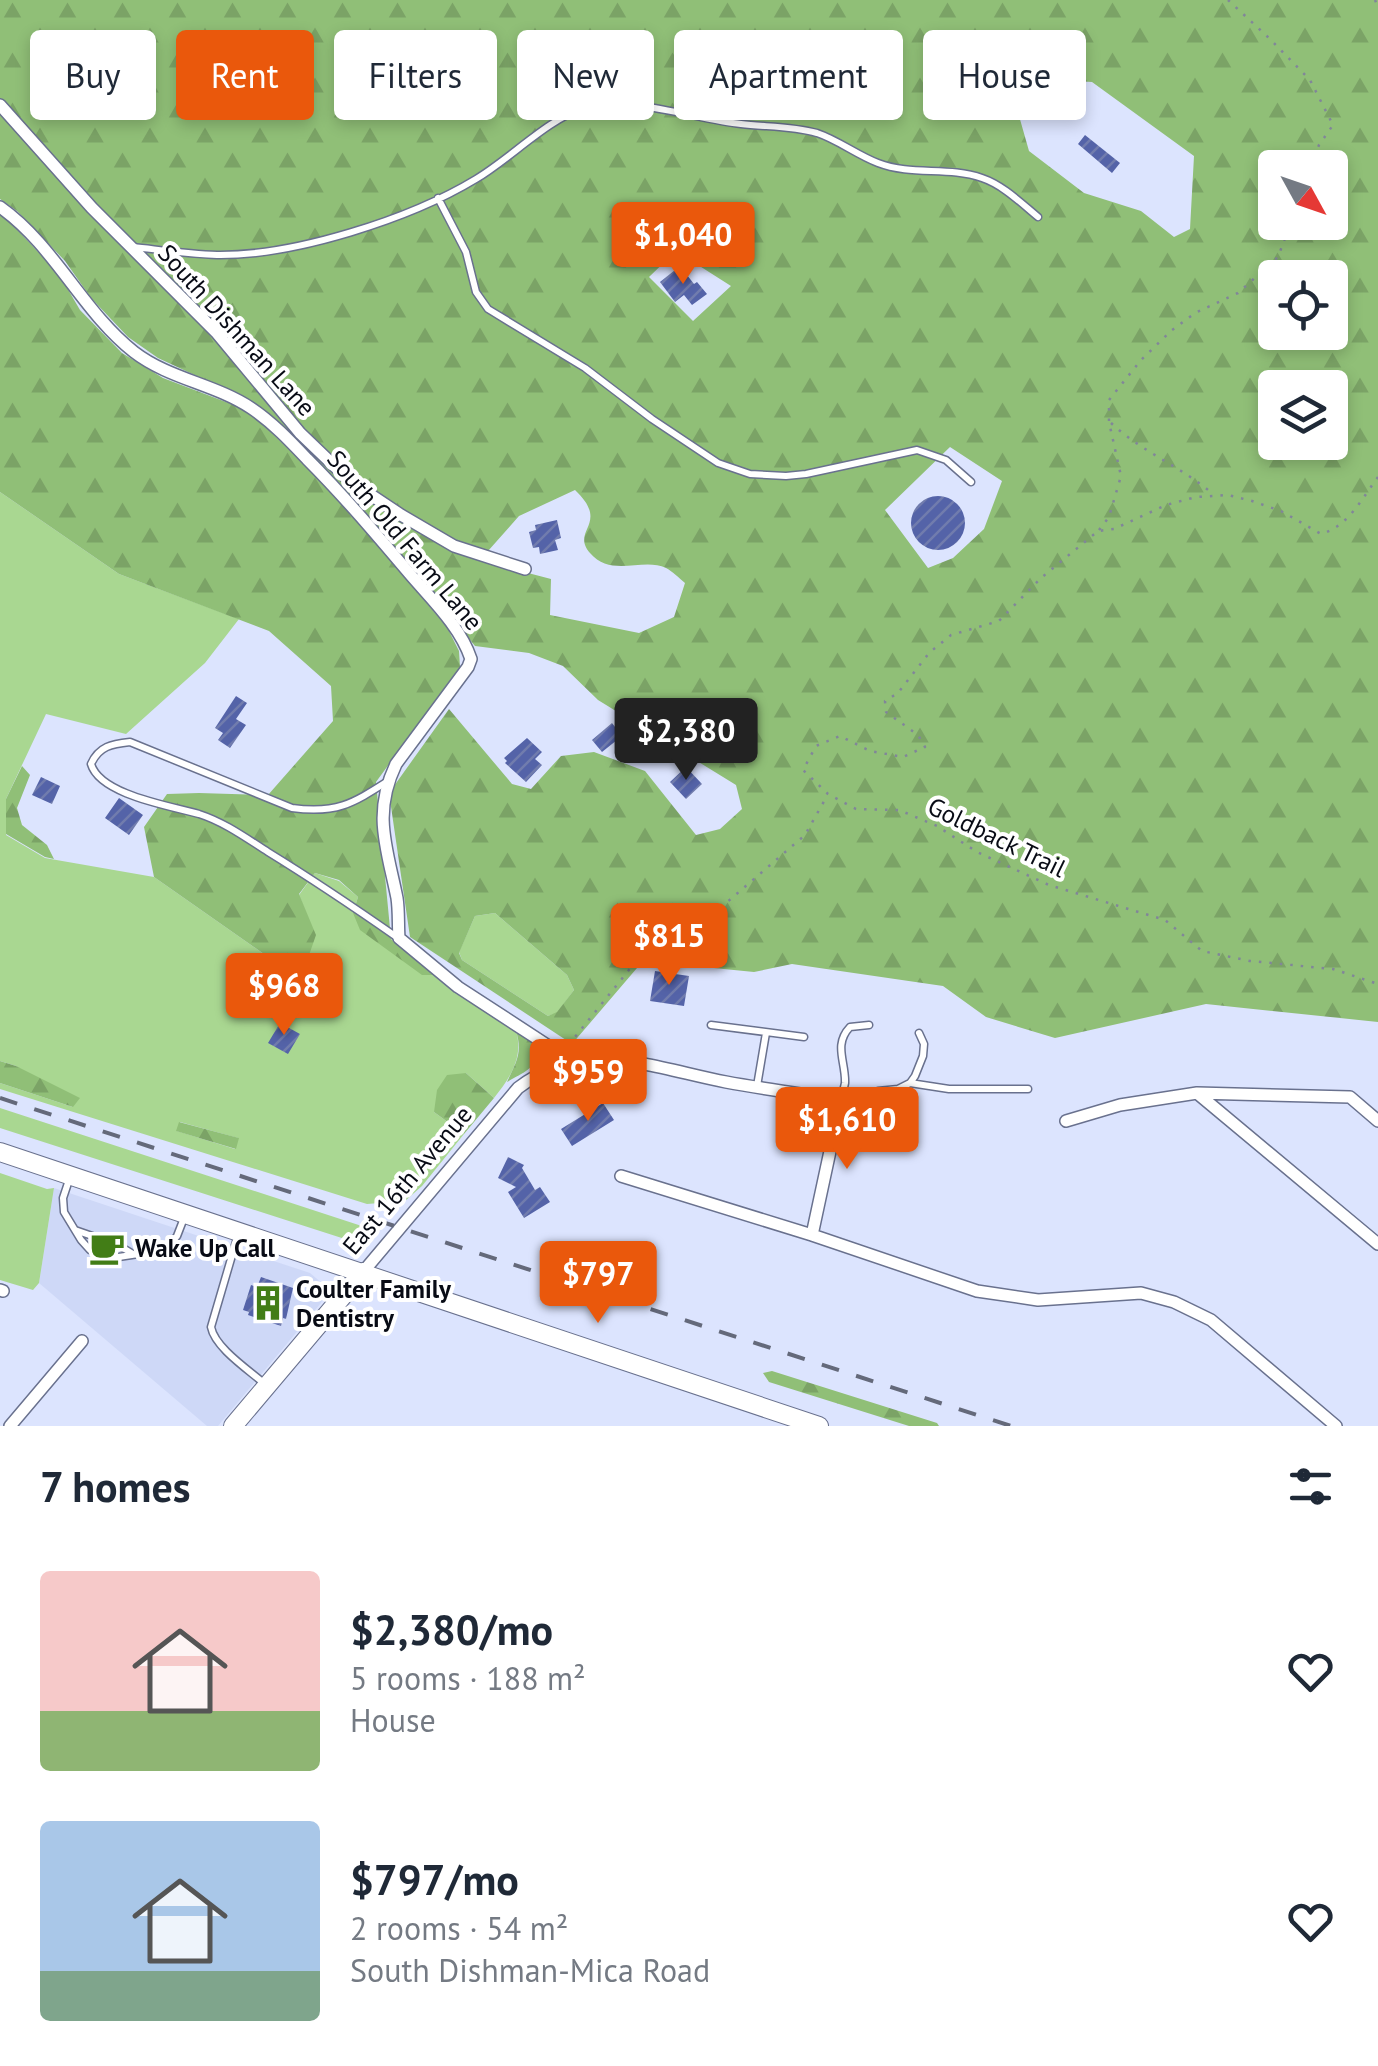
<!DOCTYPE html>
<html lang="en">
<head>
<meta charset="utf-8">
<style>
	:root { --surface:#fff; --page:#f6f6f7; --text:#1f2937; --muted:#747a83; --accent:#ea580c }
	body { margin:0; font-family:"PT Sans",sans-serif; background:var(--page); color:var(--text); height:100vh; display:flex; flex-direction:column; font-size:38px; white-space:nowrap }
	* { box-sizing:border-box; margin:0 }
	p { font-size:32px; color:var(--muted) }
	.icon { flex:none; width:55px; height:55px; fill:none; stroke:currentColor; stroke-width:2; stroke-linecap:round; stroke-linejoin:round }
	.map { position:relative; height:1426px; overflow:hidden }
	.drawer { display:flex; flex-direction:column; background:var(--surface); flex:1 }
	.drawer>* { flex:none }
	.banner { position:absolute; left:30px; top:30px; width:1320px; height:90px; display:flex; gap:20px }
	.needle { width:65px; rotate:130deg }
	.fabs { position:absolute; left:1258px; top:150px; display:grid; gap:20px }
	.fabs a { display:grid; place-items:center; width:90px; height:90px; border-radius:10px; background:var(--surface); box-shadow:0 5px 15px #0003; font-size:50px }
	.price { position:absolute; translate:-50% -85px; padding:0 22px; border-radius:10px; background:var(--accent); color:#fff; font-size:32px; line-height:65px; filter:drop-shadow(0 2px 5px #0008) }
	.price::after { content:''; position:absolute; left:50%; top:60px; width:30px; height:22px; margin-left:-15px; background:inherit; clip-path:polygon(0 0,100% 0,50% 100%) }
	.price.active { background:#222; color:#fff }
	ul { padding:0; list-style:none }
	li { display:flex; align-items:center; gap:30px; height:250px; padding:0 40px }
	li span { display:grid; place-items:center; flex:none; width:280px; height:200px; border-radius:10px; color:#555 }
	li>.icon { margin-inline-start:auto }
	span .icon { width:120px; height:120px; fill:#fffc; stroke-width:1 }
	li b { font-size:42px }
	h2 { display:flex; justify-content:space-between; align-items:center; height:120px; padding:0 40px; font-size:42px }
	.tag { padding:0 35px; border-radius:10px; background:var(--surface); box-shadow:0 5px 15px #0003; font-size:35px; line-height:90px }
	.tag.active { background:var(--accent); color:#fff }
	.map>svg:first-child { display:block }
</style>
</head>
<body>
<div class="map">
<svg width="1378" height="1426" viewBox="0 0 1378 1426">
	<defs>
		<pattern id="forest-firs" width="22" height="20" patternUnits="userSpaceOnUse" patternTransform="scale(2.5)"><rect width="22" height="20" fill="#90bf77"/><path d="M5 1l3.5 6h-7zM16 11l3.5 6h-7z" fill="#7ba366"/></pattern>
		<pattern id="building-hatch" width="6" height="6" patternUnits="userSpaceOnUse" patternTransform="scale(2.5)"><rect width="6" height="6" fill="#5463a8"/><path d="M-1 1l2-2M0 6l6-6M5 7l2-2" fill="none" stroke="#717cad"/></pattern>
	</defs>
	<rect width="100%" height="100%" fill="#dce4fe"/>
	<!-- built -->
	<path fill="#ced8f7" d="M54 1188 310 1273 323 1284 325 1292 321 1303 218 1426H207L39 1283Z"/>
	<!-- grass -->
	<path fill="#a9d791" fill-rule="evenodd" d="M0 492 119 574 239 619 205 663 126 734 46 714 6 799V835L45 858 154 877 271 959 315 935 299 895 315 873 339 881 358 897 353 913 516 1031C524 1057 510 1078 494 1098L466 1073 434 1112 464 1134 422 1186 405 1201 367 1204 0 1089V1083L73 1107 16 1066 0 1061ZM180 1122 238 1138 235 1149 177 1131Z
		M495 913 567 975 574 990 557 1013 548 1016 462 960 459 952 475 916Z
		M0 1108 377 1231 366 1245 358 1246 348 1240 0 1128Z
		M0 1173 47 1189 54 1188 39 1283 33 1290 0 1280Z"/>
	<!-- forest -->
	<path fill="url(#forest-firs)" fill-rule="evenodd" d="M0 0H1378V1022L1206 1004 1055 1038 986 1017 943 986 792 964 754 972 643 961 572 1044 410 937 389 793 449 709 512 784 531 789 561 756 594 752 645 771 696 835 720 829 742 809 736 785 598 700 563 666 529 653 475 646 351 498 295 440 248 400 158 358 128 337 91 298 65 261 17 211 0 199ZM1008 77 1092 82 1194 156 1190 229 1174 237 1141 211 1084 193 1029 151ZM1275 168H1330V222H1275ZM676 251 731 286 693 321 649 277ZM1275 278H1330V332H1275ZM1275 388H1330V442H1275ZM950 447 1002 481 984 529 953 558 928 568 885 510ZM575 490C611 524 570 530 590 553 611 578 643 557 666 568 672 571 679 578 685 583L674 617 639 633 550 615 551 579 486 562 488 551 519 516ZM495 913 567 975 574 990 557 1012 548 1016 462 960 459 953 475 916Z
		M0 215 9 221 59 274 80 310 122 353 163 378 247 410 265 426 334 493 447 627 459 651 460 667 376 782 391 939 436 975H422L360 930 353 913 358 897 339 880 315 873 299 894 316 935 307 961 271 959 154 877 144 827 167 794 199 793 268 795 333 721 331 686 269 631 119 574 0 492Z
		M22 766 30 775 17 808 22 825 47 845 54 859 45 857 6 834V799Z
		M516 1031 535 1045C540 1068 525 1071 507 1082 516 1062 523 1053 516 1031Z
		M0 1061 16 1066 80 1098 73 1107 0 1083Z
		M466 1073 494 1098 464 1134 434 1112 437 1090 447 1075Z
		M179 1122 239 1138 236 1149 176 1131Z
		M772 1371 937 1423 939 1426H909L769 1382 763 1373Z"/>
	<!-- building -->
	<path fill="url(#building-hatch)" d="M1085 135 1120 163 1112 173 1078 144Z
		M680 266 694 284 697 282 707 294 692 305 684 295 675 302 660 282Z
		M911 523a27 27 0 1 1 54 0a27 27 0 1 1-54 0Z
		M557 520 561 538 555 540 558 550 540 554 539 547 533 548 529 532 536 530 535 525Z
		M236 696 247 703 236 719 246 725 230 748 218 740 223 733 215 728Z
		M612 723 622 736 602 752 592 740Z
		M527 738 542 752 535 759 542 765 526 782 505 763 507 761 504 758Z
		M686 767 702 784 686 799 670 782Z
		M41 777 60 786 52 804 32 795Z
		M119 798 143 815 129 835 105 818Z
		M655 971 689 976 684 1006 650 1001Z
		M280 1023 300 1034 288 1054 268 1043Z
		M603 1103 614 1120 572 1146 561 1129Z
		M508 1157 524 1165 522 1168 535 1190 540 1187 550 1202 524 1218 508 1192 516 1187 498 1178Z
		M261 1277 293 1288 286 1319 283 1318 281 1326 248 1315 249 1312 243 1310 251 1285 257 1287Z"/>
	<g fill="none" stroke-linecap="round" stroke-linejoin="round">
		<defs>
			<path id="service" d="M438 198 466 252 476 292 488 309 585 368 652 419 718 463 750 474 786 476 806 474 917 450 946 460 971 482
				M133 247C161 250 189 254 217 255 294 256 410 219 476 179 510 159 548 119 584 108 629 95 695 119 741 124 766 127 792 126 817 133 838 140 857 155 878 163 912 176 948 166 982 178 1003 185 1021 203 1038 217
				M388 781C352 804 336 814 292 808L130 742C112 744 99 746 91 764 100 795 171 806 199 814 224 822 246 838 268 852 312 879 355 908 398 938
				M711 1025 804 1037
				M869 1025 850 1027C833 1045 846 1062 845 1083 844 1088 842 1095 841 1100L878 1091 898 1089 910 1083 915 1076 923 1056 924 1044 919 1033
				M910 1083 949 1089H1028
				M757 1086 766 1033
				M70 1177 63 1198 64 1212 81 1240 90 1250 112 1258 158 1251 170 1245 177 1236 184 1218
				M75 1230 118 1245 133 1254
				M238 1235 211 1327C215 1348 249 1370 266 1385"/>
			<path id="minor" d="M0 105 92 208 216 332 300 433 350 481 401 515 454 546 525 569
				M0 207C55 246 82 311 134 352 169 379 215 384 251 408 272 422 290 441 307 459 343 495 376 534 409 573 431 599 460 626 471 659L468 667 396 764C372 814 387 848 397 898 399 911 398 925 399 938L458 987 547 1045 551 1055V1068
				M1197 1093 1378 1244
				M1066 1121 1120 1105 1197 1093 1350 1097 1378 1121
				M621 1176 812 1235 977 1291 1038 1300 1141 1293 1174 1302 1211 1320 1336 1426
				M363 1272 518 1088C585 1037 653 1068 726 1082 764 1089 802 1094 841 1100L812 1235
				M0 1290 3 1291
				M10 1426 82 1341"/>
			<path id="secondary" d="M0 1152 819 1426
				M233 1426 363 1272"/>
		</defs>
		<!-- service casing -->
		<use href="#service" stroke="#69718e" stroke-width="9"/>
		<!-- minor casing -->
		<use href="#minor" stroke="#69718e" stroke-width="14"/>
		<!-- secondary casing -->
		<use href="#secondary" stroke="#69718e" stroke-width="20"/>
		<!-- path -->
		<path stroke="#818699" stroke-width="2.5" stroke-dasharray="2.5 8" stroke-linecap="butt" d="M1228 0 1270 39 1310 80 1333 125 1319 145 1310 168
			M1375 0 1378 7
			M1111 423C1143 453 1181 466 1214 495
			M1378 477C1362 498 1349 526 1321 534L1281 511 1252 501 1228 495 1196 497 1166 505 1114 529 1098 531 1041 578 999 621 951 635 929 653 898 693 885 701 886 712 918 735 925 747 903 757 870 751 840 736 816 746 803 770 828 794 856 809 899 810 937 826 977 852 1049 885 1165 920 1202 951 1250 961 1333 969 1378 984
			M1099 530 1109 517 1121 476 1109 422V400L1141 360 1172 330 1195 313 1238 293 1278 257 1291 222
			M562 1053 633 965 663 933 711 916 805 835 827 796"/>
		<!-- service -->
		<use href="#service" stroke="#fff" stroke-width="6"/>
		<!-- minor -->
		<use href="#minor" stroke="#fff" stroke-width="11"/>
		<!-- secondary -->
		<use href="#secondary" stroke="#fff" stroke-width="18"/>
		<!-- rail -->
		<path stroke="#64697a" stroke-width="4" stroke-dasharray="18 18" stroke-linecap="butt" d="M0 1098 1011 1426"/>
	</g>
	<!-- icons -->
	<defs>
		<symbol id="cafe-bare" viewBox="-9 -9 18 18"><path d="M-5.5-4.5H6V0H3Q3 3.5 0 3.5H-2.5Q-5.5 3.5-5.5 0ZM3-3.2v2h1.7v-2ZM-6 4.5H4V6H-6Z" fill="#427d16" stroke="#fff" stroke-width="2.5" paint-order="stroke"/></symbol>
		<symbol id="building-bare" viewBox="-9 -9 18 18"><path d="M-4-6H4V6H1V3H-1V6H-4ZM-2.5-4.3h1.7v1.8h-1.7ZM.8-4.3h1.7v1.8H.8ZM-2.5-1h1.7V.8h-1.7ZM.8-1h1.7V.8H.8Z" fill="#427d16" stroke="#fff" stroke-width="2.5" paint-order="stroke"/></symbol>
	</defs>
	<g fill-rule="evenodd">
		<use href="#cafe-bare" x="82" y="1223" width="50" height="50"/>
		<use href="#building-bare" x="243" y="1278" width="50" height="50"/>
	</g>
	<g text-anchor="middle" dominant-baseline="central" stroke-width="8" stroke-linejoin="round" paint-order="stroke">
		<!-- street labels -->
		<g font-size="25" fill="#080b15" stroke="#fff">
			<text transform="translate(237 330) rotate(48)">South Dishman Lane</text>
			<text transform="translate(405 540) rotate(50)">South Old Farm Lane</text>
			<text transform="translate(997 837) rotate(26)">Goldback Trail</text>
			<text transform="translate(407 1180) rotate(-50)">East 16th Avenue</text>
		</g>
		<!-- poi labels -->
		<g font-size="25" font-weight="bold" fill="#080b15" stroke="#fff" text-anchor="start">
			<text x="135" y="1248">Wake Up Call</text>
			<text x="296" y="1289">Coulter Family<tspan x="296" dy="29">Dentistry</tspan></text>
		</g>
	</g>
</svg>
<div class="fabs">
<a><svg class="needle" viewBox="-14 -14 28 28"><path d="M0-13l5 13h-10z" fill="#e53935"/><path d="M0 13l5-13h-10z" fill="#747a83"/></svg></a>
<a><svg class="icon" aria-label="locate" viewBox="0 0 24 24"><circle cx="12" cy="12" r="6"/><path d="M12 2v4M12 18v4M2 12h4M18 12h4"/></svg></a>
<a><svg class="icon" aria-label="layers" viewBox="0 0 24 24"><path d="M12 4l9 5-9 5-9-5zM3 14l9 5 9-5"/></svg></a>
</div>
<b class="price" style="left:683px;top:287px">$1,040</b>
<b class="price active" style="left:686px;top:783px">$2,380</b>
<b class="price" style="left:669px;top:988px">$815</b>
<b class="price" style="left:284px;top:1038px">$968</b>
<b class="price" style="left:588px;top:1124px">$959</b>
<b class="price" style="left:847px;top:1172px">$1,610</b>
<b class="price" style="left:598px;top:1326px">$797</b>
<div class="banner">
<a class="tag">Buy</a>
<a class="tag active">Rent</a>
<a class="tag">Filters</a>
<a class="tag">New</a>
<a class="tag">Apartment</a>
<a class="tag">House</a>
</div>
</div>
<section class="drawer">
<h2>7 homes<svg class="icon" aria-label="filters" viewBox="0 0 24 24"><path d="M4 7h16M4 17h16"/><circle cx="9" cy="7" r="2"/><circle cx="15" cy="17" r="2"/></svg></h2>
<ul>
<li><span style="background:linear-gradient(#f6c9c9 70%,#8fb573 0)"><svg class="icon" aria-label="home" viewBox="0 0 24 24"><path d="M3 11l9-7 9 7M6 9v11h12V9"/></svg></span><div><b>$2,380/mo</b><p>5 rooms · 188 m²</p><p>House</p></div><svg class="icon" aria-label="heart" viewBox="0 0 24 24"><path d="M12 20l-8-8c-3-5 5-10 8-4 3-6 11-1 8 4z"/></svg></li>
<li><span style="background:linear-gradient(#a9c7e8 75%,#7fa58c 0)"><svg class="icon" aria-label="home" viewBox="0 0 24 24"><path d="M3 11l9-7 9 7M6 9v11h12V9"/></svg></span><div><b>$797/mo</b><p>2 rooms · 54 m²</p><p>South Dishman-Mica Road</p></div><svg class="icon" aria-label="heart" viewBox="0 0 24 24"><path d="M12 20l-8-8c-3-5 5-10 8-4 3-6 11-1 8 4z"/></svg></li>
</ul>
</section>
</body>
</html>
